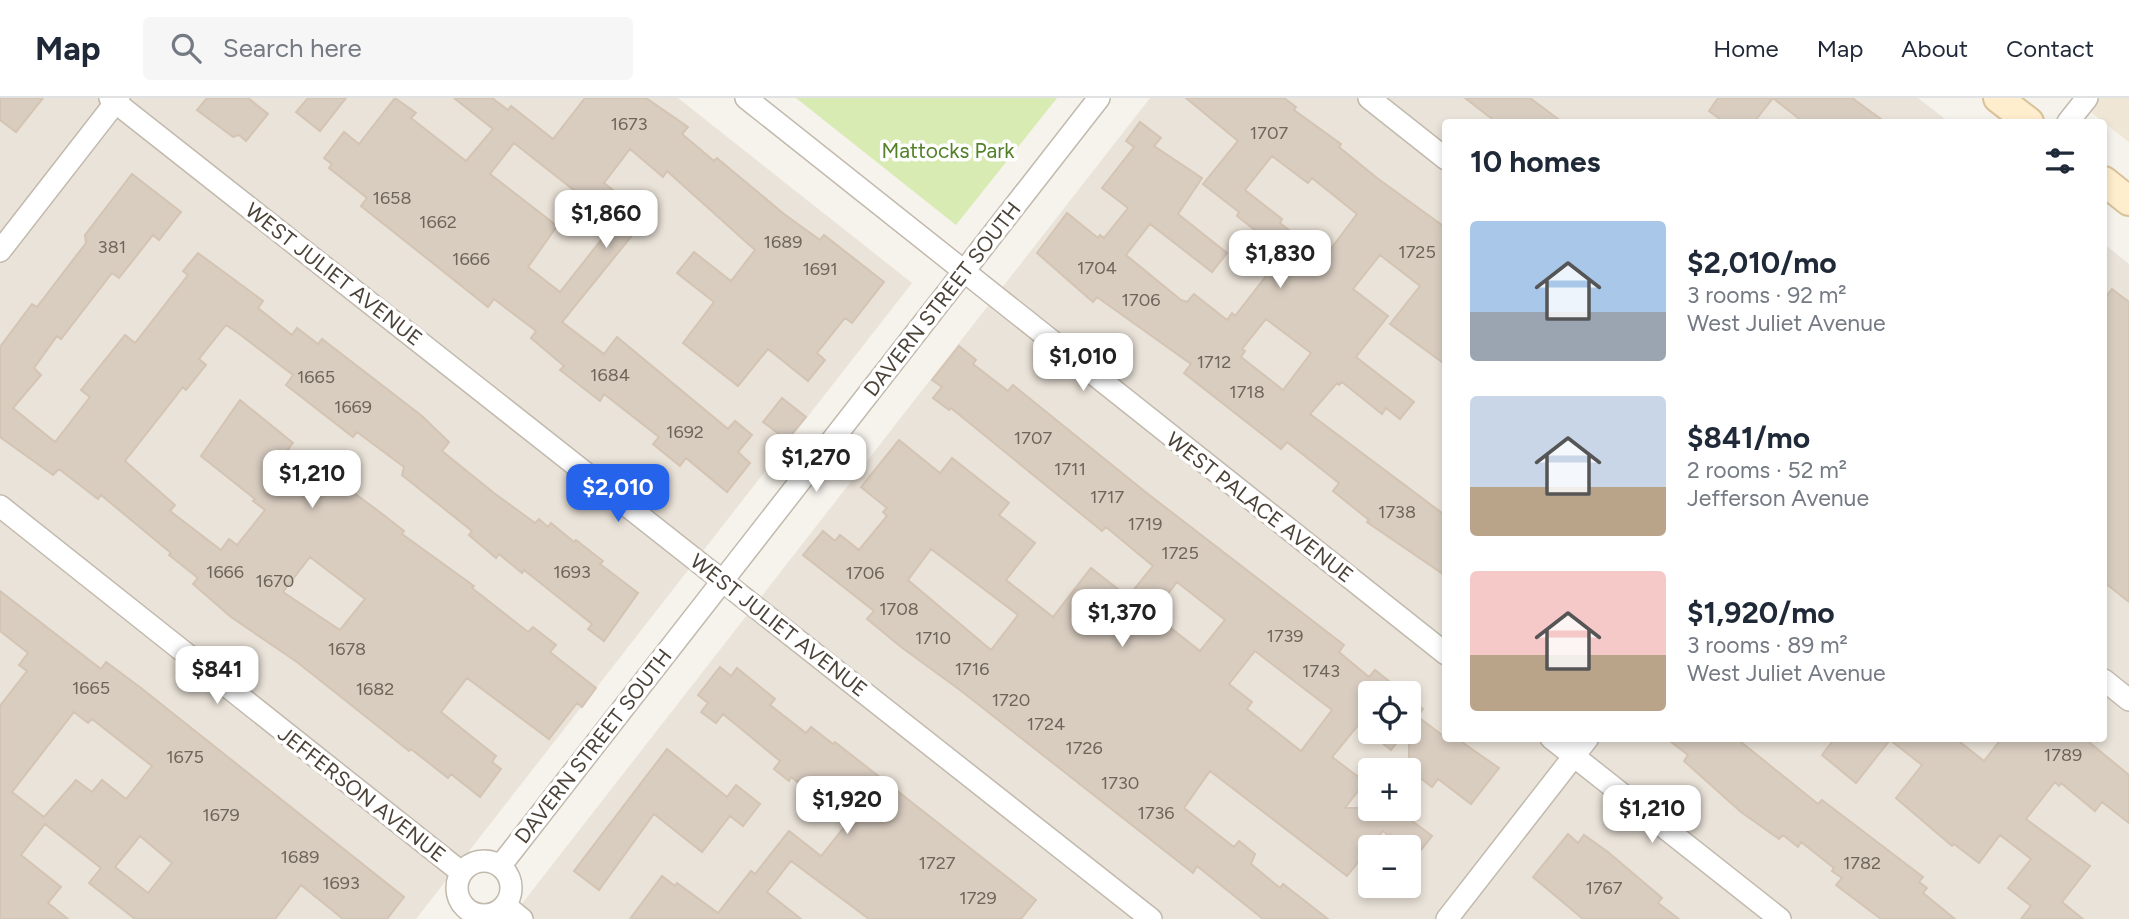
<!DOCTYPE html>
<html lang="en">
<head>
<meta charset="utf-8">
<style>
	:root { --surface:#fff; --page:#f6f6f7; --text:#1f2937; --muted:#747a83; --line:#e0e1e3; --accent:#2563eb }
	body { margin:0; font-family:Figtree,sans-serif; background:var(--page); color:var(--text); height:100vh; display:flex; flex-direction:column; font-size:26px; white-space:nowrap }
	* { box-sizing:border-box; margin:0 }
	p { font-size:23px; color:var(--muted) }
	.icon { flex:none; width:38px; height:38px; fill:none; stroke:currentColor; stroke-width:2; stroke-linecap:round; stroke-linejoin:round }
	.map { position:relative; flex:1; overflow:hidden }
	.drawer { position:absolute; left:1442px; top:21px; width:665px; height:623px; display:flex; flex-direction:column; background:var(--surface); border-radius:7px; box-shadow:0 4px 10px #0003 }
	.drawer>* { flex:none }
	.tools { position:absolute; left:1358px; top:583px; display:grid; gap:14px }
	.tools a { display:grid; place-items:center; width:63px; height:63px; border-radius:7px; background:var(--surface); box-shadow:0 4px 10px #0003; font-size:35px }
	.price { position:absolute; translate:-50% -60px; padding:0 16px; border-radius:14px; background:#fff; color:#222; font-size:23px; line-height:46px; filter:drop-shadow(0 2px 4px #0008) }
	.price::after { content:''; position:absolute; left:50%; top:42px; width:21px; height:16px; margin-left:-10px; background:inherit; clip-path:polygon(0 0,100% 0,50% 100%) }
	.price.selected { background:var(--accent); color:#fff }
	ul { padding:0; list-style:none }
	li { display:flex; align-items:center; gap:21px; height:175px; padding:0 28px }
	li span { display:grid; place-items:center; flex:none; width:196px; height:140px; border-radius:7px; color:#555 }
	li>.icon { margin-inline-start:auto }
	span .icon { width:84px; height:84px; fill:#fffc; stroke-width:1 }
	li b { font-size:30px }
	h2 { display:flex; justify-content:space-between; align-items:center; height:84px; padding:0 28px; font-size:30px }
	header { display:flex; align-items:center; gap:42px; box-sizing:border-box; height:98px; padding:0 35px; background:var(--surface); border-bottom:2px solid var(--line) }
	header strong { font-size:33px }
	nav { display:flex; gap:38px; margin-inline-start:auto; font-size:24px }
	.search { width:490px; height:63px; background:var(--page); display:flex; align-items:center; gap:18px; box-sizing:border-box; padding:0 24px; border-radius:7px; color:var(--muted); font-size:26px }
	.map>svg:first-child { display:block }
</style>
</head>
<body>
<header>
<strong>Map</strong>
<div class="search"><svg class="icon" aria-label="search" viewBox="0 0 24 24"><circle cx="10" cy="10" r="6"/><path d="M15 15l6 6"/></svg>Search here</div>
<nav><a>Home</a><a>Map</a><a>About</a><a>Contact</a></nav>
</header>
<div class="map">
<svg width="2129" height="821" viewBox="0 0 2129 821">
	<rect width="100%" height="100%" fill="#f6f2ec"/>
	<!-- residential -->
	<path fill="#eae3d9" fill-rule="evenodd" d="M0 0H678L912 185 416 821H0Z
		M1150 0H1918L1949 24H1446V640H2104V146L2129 166V821H510ZM1370 595H1409V634H1370ZM1370 672H1409V710H1370ZM1370 749H1409V788H1370Z"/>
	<!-- education -->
	<path fill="#f0e6d5" d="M2073 0H2129V44Z"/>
	<!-- green -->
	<path fill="#d7ebb3" d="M796 0H1057L956 127Z"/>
	<!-- building -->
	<path fill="#d9cdc0" stroke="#d4c4b3" stroke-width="2" fill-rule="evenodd" d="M0 0H43L16 34 0 22Z
		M207 0H248L268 16 246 43 239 37 233 39 197 12Z
		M308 0H346L320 33 296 14Z
		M395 0 416 15 411 20 466 63 493 31 454 0H492L508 12 511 8 553 41 585 0H646L688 29 682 36 714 63 717 60 784 116 820 142 824 137 884 184 852 225 845 220 817 255 825 262 808 283 768 251 738 288 683 245 714 204 677 175 694 154 731 183 755 152 667 73 663 79 630 51 604 85 647 119 562 224 604 256 617 239 728 331 735 323 752 337 738 354 750 365 727 394 686 360 680 368 653 346 659 339 604 296 600 303 560 272 564 268 531 240 536 233 494 201 488 209 361 108 367 100 329 70 332 66 324 60 344 34 359 46ZM514 45 580 97 574 105 609 132 560 194 528 169 557 128 490 76Z
		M1186 0H1284L1296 9 1294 12 1341 46 1339 49 1377 80 1446 130V267L1390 226 1420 188 1380 157 1353 191 1388 218 1356 259 1414 304 1400 321 1386 310 1382 316 1342 284 1339 287 1337 285 1310 316 1446 418V478L1367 424 1369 422 1333 393 1339 385 1287 344 1281 351 1184 275 1191 266 1097 199 1093 204 1037 155 1067 115 1098 140 1100 137 1104 140 1128 110 1102 90 1134 49 1126 43 1140 24 1161 40 1154 48 1202 80 1178 116 1227 155 1212 174 1150 126 1126 157 1181 202 1187 204 1194 196 1227 222 1232 215 1235 218 1284 155 1237 118 1239 114 1203 86 1238 43ZM1272 58 1308 85 1312 80 1357 116 1324 160 1280 125 1282 121 1245 92ZM1266 221 1311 255 1283 292 1241 259 1245 253 1242 251Z
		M1465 0H1530L1562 24H1496Z
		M1718 0H1773L1754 24H1724L1709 13Z
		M1773 0H1852L1885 24H1803Z
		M132 76 181 114 159 142 153 137 119 180 112 175 61 241 57 238 34 270 41 277 13 310 55 344 90 299 81 292 125 237 135 245 188 177 183 173 198 155 263 203 258 210 292 237 297 230 318 246 322 241 422 318 449 344 442 353 494 395 535 425 539 421 548 429 551 425 574 444 576 442 603 463 600 466 638 495 604 543 588 531 592 526 524 472 522 475 499 456 496 460 469 437 472 433 402 377 404 369 357 334 353 339 286 287 293 277 238 235 226 227 199 261 206 267 186 292 183 289 125 363 175 407 170 413 221 452 229 441 237 447 265 412 253 403 255 401 201 358 240 302 293 345 288 351 328 382 331 378 381 415 404 433 402 436 474 488 472 490 528 534 533 529 556 547 550 554 596 590 582 609 577 605 549 641 467 580 441 614 496 658 492 664 501 671 480 699 451 676 448 680 411 651 409 653 297 564 231 519 193 486 198 480 169 457 171 455 101 397 98 401 59 371 53 377 0 339V249L32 206 37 209 86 145 85 137ZM310 459 365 501 340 532 283 494Z
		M2112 191 2129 204V504L2104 484V201Z
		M959 248 976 262 973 266 1008 293 1013 287 1148 396 1344 547 1339 554 1369 579 1375 572 1404 595H1370V634H1405L1391 652 1359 626 1332 659 1365 684 1345 710H1400L1399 713 1432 738 1417 757 1390 736 1389 738 1383 733 1347 778 1210 673 1184 710 1234 749 1239 743 1255 756 1251 766 1280 790 1283 786 1328 821H1263L1197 768 1193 775 960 592 901 549 867 521 874 513 803 457 823 433 835 443 840 437 859 452 887 418 883 414 887 410 861 389 899 342 940 375 952 360 1009 405 999 417 1035 445 1006 482 1053 519 1091 470 1128 499 1153 468 1106 429 1102 433 951 310 949 312 933 300 942 289 932 282ZM931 451 1018 517 991 552 908 482ZM1177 484 1225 522 1200 553 1152 515ZM1255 553 1332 612 1301 653 1247 611 1252 604 1229 586Z
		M782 300 806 319 787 342 763 324Z
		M0 493 101 571 106 564 141 590 404 799 387 821H343L301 787 275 821H135L89 785 101 770 45 726 21 757 61 789 48 805 68 821H0V608L27 573 19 567 28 555 0 533ZM74 614 88 625 92 621 152 668 126 701 102 682 92 694 76 682 44 719 12 694ZM140 738 172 765 148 795 115 769Z
		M720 569 731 578 737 570 775 601 770 607 806 635 811 629 833 646 835 644 1036 802 1021 821H869L791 763 767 794 801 821H630L662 778 675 788 677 785 718 815 751 773 755 776 789 733 821 758 849 723 791 679 789 683 774 671 780 663 723 616 716 625 701 614 708 605 698 597Z
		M1409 599 1423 611 1417 618 1446 640H1456L1499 670 1471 706 1438 681 1432 689 1409 671Z
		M1666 640H1736L1818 706 1822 702 1923 779 1919 784 1927 790 1923 795 1955 821H1881L1836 787 1842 780 1832 773 1834 770 1801 744 1798 749 1783 737 1779 741 1741 714 1684 663 1688 657Z
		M1835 640H1955L1984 663 2002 640H2084L2129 677V725L2102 704 2095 713 2061 685 2059 688 2055 684 2026 721 2090 768 2062 804 2083 821H2021L2031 808 2008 790 2031 761 2000 737 1979 765 1954 746 1952 748 1896 700 1922 667 1890 642 1856 685 1822 657Z
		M667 651 727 699 736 687 760 706 743 728 730 718 702 754 654 716 599 792 574 773Z
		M1568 736 1578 745 1584 737 1608 754 1662 800 1658 805 1679 821H1583L1533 779Z"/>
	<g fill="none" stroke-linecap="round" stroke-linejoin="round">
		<defs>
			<path id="street" d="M110 0 1151 821
				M746 0 1446 556
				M1369 0 1446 61
				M2068 24 2087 0
				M0 153 119 0
				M0 408 461 774
				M2104 582 2129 602
				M1551 640 1780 821
				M457 790a27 27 0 1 1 54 0a27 27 0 1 1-54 0Z
				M501 767 1099 0
				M505 807 522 821
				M1447 821 1588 640"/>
			<path id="secondary" d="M1998 0 2029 24
				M2104 83 2129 103"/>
		</defs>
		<!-- street casing -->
		<use href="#street" stroke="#c2b9ad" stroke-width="24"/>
		<!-- secondary casing -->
		<use href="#secondary" stroke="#d8c29a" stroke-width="32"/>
		<!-- street -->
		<use href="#street" stroke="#fff" stroke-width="21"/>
		<!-- secondary -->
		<use href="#secondary" stroke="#ffeecd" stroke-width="28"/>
	</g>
	<g text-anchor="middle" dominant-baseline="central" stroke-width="7" stroke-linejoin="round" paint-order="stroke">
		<!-- number labels -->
		<g font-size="18" fill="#6e655a">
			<text x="629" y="26">1673</text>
			<text x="1269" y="35">1707</text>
			<text x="392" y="100">1658</text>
			<text x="438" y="124">1662</text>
			<text x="783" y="144">1689</text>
			<text x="112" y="149">381</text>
			<text x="1417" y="154">1725</text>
			<text x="471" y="161">1666</text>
			<text x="1097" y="170">1704</text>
			<text x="820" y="171">1691</text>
			<text x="1141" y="202">1706</text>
			<text x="1214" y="264">1712</text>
			<text x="610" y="277">1684</text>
			<text x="316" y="279">1665</text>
			<text x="1247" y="294">1718</text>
			<text x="353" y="309">1669</text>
			<text x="685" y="334">1692</text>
			<text x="1033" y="340">1707</text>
			<text x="1070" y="371">1711</text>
			<text x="1107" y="399">1717</text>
			<text x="1397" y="414">1738</text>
			<text x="1145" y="426">1719</text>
			<text x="1180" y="455">1725</text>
			<text x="225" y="474">1666</text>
			<text x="572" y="474">1693</text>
			<text x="865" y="475">1706</text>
			<text x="275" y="483">1670</text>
			<text x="899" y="511">1708</text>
			<text x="1285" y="538">1739</text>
			<text x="933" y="540">1710</text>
			<text x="347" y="551">1678</text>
			<text x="972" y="571">1716</text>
			<text x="1321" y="573">1743</text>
			<text x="91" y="590">1665</text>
			<text x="375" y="591">1682</text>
			<text x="1011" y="602">1720</text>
			<text x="1046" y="626">1724</text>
			<text x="1084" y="650">1726</text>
			<text x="2063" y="657">1789</text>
			<text x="185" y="659">1675</text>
			<text x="1120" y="685">1730</text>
			<text x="1156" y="715">1736</text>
			<text x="221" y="717">1679</text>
			<text x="300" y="759">1689</text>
			<text x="937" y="765">1727</text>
			<text x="1862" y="765">1782</text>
			<text x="341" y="785">1693</text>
			<text x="1604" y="790">1767</text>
			<text x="978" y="800">1729</text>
		</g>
		<!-- park labels -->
		<g font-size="21" fill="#528128" stroke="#fff">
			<text x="948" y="52">Mattocks Park</text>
		</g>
		<!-- street labels -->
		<g font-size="21" fill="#4b4238" stroke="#fff">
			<text transform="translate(334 176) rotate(38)">WEST JULIET AVENUE</text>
			<text transform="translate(942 201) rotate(-52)">DAVERN STREET SOUTH</text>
			<text transform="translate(1260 409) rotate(38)">WEST PALACE AVENUE</text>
			<text transform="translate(779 527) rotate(38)">WEST JULIET AVENUE</text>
			<text transform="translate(593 648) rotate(-52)">DAVERN STREET SOUTH</text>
			<text transform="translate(362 696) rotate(38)">JEFFERSON AVENUE</text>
		</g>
	</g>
</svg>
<div class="tools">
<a><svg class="icon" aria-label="locate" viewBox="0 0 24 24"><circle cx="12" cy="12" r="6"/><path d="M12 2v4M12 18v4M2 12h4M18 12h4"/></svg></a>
<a>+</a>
<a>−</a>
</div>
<b class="price" style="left:606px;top:152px">$1,860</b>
<b class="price" style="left:1280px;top:192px">$1,830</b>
<b class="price" style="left:1083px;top:295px">$1,010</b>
<b class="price" style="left:816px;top:396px">$1,270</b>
<b class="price" style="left:312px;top:412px">$1,210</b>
<b class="price selected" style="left:618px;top:426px">$2,010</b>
<b class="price" style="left:1122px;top:551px">$1,370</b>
<b class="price" style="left:217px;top:608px">$841</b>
<b class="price" style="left:847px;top:738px">$1,920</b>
<b class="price" style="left:1652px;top:747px">$1,210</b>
<section class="drawer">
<h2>10 homes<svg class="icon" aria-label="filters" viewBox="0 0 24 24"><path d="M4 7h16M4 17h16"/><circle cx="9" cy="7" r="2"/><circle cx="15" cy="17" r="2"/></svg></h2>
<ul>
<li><span style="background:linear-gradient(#a9c7e8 65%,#9aa5b1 0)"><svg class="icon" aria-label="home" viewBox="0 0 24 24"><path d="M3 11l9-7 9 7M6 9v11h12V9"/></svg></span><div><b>$2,010/mo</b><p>3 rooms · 92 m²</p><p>West Juliet Avenue</p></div></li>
<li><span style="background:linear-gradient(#c9d6e8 65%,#b9a48a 0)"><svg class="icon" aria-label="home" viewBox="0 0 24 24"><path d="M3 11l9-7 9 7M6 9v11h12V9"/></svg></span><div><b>$841/mo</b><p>2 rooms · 52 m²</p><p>Jefferson Avenue</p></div></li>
<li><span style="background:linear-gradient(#f6c9c9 60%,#b9a48a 0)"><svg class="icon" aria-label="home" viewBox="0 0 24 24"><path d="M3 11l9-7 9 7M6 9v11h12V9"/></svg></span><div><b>$1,920/mo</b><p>3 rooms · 89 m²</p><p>West Juliet Avenue</p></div></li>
</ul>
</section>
</div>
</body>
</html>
